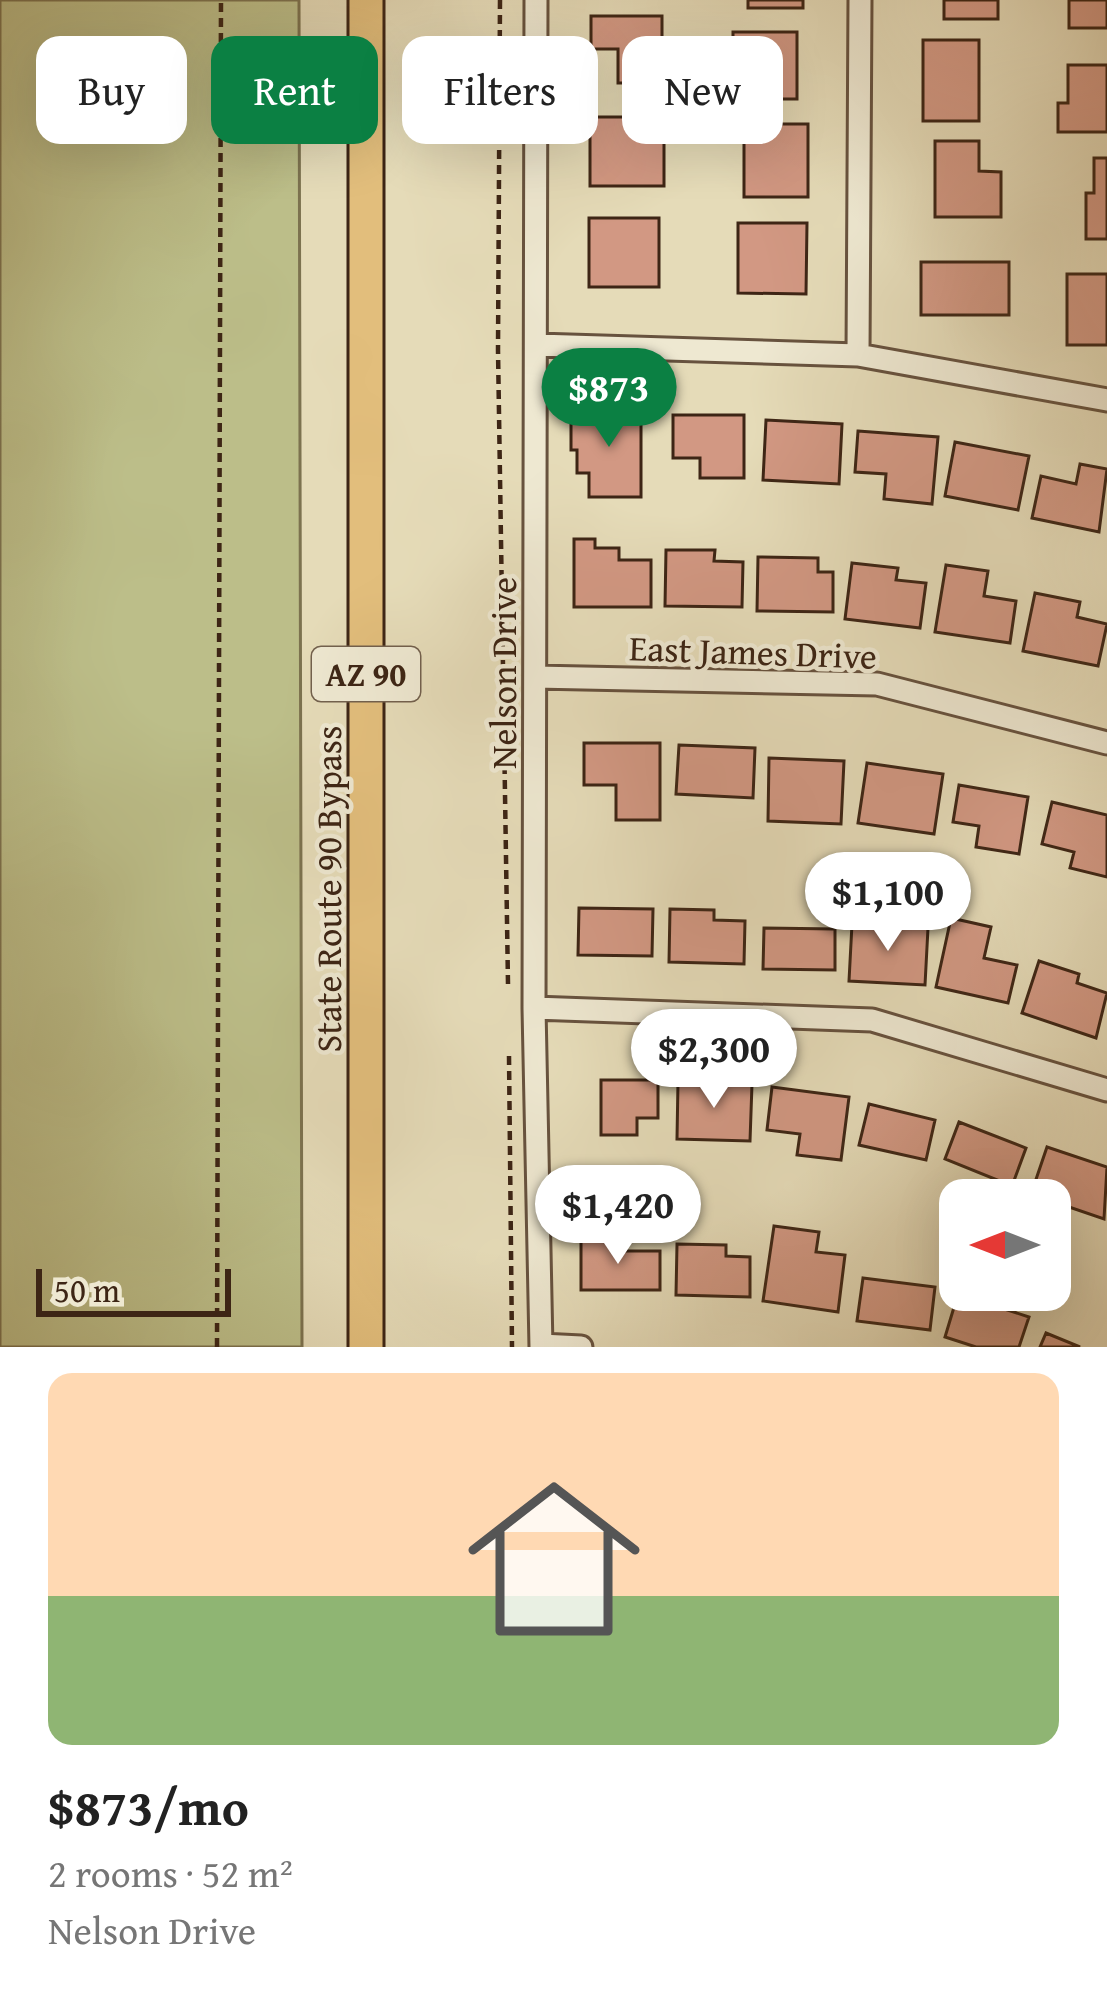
<!DOCTYPE html>
<html lang="en">
<head>
<meta charset="utf-8">
<style>
	:root { --surface:#fff; --page:#f6f6f6; --text:#222; --muted:#767676; --line:#e0e0e0; --accent:#0b8043 }
	body { margin:0; font-family:"Gentium Book Plus",serif; background:var(--page); color:var(--text); height:100vh; display:flex; flex-direction:column; font-size:45px; white-space:nowrap }
	* { box-sizing:border-box; margin:0 }
	p { font-size:39px; color:var(--muted) }
	.icon { flex:none; width:66px; height:66px; fill:none; stroke:currentColor; stroke-width:2; stroke-linecap:round; stroke-linejoin:round }
	.map { position:relative; height:1347px; overflow:hidden }
	.side { display:flex; flex-direction:column; background:var(--surface); flex:1 }
	.side>* { flex:none }
	.top-card { position:absolute; left:36px; top:36px; width:1035px; height:108px; display:flex; gap:24px }
	.needle { width:78px; rotate:270deg }
	.fabs { position:absolute; left:939px; top:1179px; display:grid; gap:24px }
	.fabs a { display:grid; place-items:center; width:132px; height:132px; border-radius:24px; background:var(--surface); box-shadow:0 12px 48px #0002; font-size:60px }
	.scale { position:absolute; left:36px; bottom:30px; width:195px; box-sizing:border-box; padding-left:12px; border:6px solid #3d2515; border-top:0; font-size:33px; line-height:42px; white-space:nowrap; color:#3d2515; -webkit-text-stroke:9px #eee8d1; paint-order:stroke }
	.price { position:absolute; translate:-50% -102px; padding:0 27px; border-radius:42px; background:#fff; color:#222; font-size:39px; line-height:78px; filter:drop-shadow(0 3px 6px #0008) }
	.price::after { content:''; position:absolute; left:50%; top:72px; width:36px; height:27px; margin-left:-18px; background:inherit; clip-path:polygon(0 0,100% 0,50% 100%) }
	.price.current { background:var(--accent); color:#fff }
	ul { padding:0; list-style:none }
	li { display:grid; align-content:center; gap:24px; height:636px; padding:0 48px }
	li+li { border-top:3px solid var(--line) }
	li span { display:grid; place-items:center; height:372px; border-radius:24px; color:#555 }
	li>.icon { margin-inline-start:auto }
	span .icon { width:216px; height:216px; fill:#fffc; stroke-width:1 }
	li b { font-size:51px }
	.tag { padding:0 42px; border-radius:24px; background:var(--surface); box-shadow:0 12px 48px #0002; font-size:42px; line-height:108px }
	.tag.current { background:var(--accent); color:#fff }
	.map>svg:first-child { display:block }
</style>
</head>
<body>
<div class="map">
<svg width="1107" height="1347" viewBox="0 0 1107 1347">
	<rect width="100%" height="100%" fill="#e5dbb8"/>
	<filter id="stains"><feTurbulence type="fractalNoise" baseFrequency=".00167" numOctaves="4"/><feColorMatrix values="0 0 0 0 .2 0 0 0 0 .09 0 0 0 0 .02 0 0 0 .5 -.17"/></filter>
	<radialGradient id="worn" r=".72"><stop offset=".6" stop-color="#630" stop-opacity="0"/><stop offset="1" stop-color="#630" stop-opacity=".3"/></radialGradient>
	<!-- green -->
	<path fill="#bcbe89" stroke="#7c724f" stroke-width="3" d="M0 0H299L302 1347H0Z"/>
	<!-- building -->
	<path fill="#d29883" stroke="#3d2515" stroke-width="3" d="M748 0H803V8H748Z
		M944 0H998V19H944Z
		M1069 0H1107V28H1069Z
		M591 16H662V83H618V49H591Z
		M733 32H797V99H733Z
		M923 40H979V121H923Z
		M1068 65H1107V132H1058V103H1068Z
		M590 117H664V186H590Z
		M744 124H808V197H744Z
		M935 141H979V171L1001 172V217H935Z
		M1094 158H1107V239H1086V193H1094Z
		M589 218H659V287H589Z
		M738 223H807L806 294 738 293Z
		M921 262H1009V315H921Z
		M1067 274H1107V345H1067Z
		M571 409H641V497H589V473H577V450H571Z
		M673 415H744V478H700V458H673Z
		M766 420 842 424 839 484 763 480Z
		M858 431 938 437 932 504 884 499 886 474 855 472Z
		M955 442 1029 456 1018 510 945 496Z
		M1080 464 1107 469 1099 532 1032 518 1041 476 1076 484Z
		M574 539H595V548H619V560H651V607H574Z
		M666 550H715L714 561 743 562 742 607 665 606Z
		M758 557 818 558V572H833V612L757 611Z
		M852 563 898 568 896 580 926 583 920 628 845 619Z
		M946 565 988 571 984 596 1016 601 1010 643 935 632Z
		M1035 593 1080 602 1077 617 1107 624 1098 666 1023 651Z
		M584 743H660V820H616V785H584Z
		M679 745 755 748 753 798 676 794Z
		M769 758 844 761 841 824 768 821Z
		M867 763 943 774 934 834 858 823Z
		M959 785 1028 797 1019 854 976 847 979 826 953 822Z
		M1052 802 1107 815V877L1070 868 1074 852 1042 844Z
		M579 908 653 909 652 956 578 955Z
		M670 909 714 910V920L745 921 744 964 669 962Z
		M951 918 991 927 984 958 1017 965 1008 1003 936 987Z
		M852 924 928 928 925 985 849 981Z
		M764 928 835 929V970L763 969Z
		M1039 961 1079 974 1077 983 1107 993 1096 1038 1022 1013Z
		M601 1080H658V1118H637V1135H601Z
		M678 1082 752 1084 750 1141 677 1139Z
		M772 1087 849 1097 841 1160 797 1155 800 1134 767 1130Z
		M869 1104 935 1120 926 1160 859 1145Z
		M959 1122 1026 1148 1012 1186 945 1159Z
		M1047 1147 1107 1167 1104 1219 1031 1194Z
		M774 1226 819 1232 816 1252 845 1255 838 1312 763 1301Z
		M581 1240H621V1251H660V1290H581Z
		M677 1244 726 1245V1256L750 1257V1297L676 1295Z
		M863 1278 935 1287 930 1330 857 1321Z
		M958 1294 1029 1317 1019 1347H976L945 1337Z
		M1046 1333 1080 1347H1040Z"/>
	<g fill="none" stroke-linecap="round" stroke-linejoin="round">
		<defs>
			<path id="minor" d="M536 0 534 1008 541 1347
				M537 345 858 355 1107 400
				M858 355 860 0
				M535 677 877 684 1107 743
				M534 1008 872 1020 1107 1090
				M541 1345 581 1347"/>
			<path id="trunk" d="M366 1347V0"/>
		</defs>
		<!-- minor casing -->
		<use href="#minor" stroke="#67523e" stroke-width="27"/>
		<!-- trunk casing -->
		<use href="#trunk" stroke="#3d2515" stroke-width="39"/>
		<!-- path -->
		<path stroke="#3d2515" stroke-width="4.5" stroke-dasharray="9 6" stroke-linecap="butt" d="M500 0 498 350 508 984
			M509 1056 512 1347
			M217 1347 221 0"/>
		<!-- minor -->
		<use href="#minor" stroke="#eee8d1" stroke-width="21"/>
		<!-- trunk -->
		<use href="#trunk" stroke="#e2be7c" stroke-width="33"/>
	</g>
	<g text-anchor="middle" dominant-baseline="central" stroke-width="9" stroke-linejoin="round" paint-order="stroke">
		<!-- shield labels -->
		<rect fill="#eee8d1" stroke="#72604d" stroke-width="3" x="312" y="647" width="108" height="54" rx="9"/>
		<g font-size="33" font-weight="bold" fill="#3d2515">
			<text x="366" y="674">AZ 90</text>
		</g>
		<!-- street labels -->
		<g font-size="36" fill="#3d2515" stroke="#eee8d1">
			<text transform="translate(753 651) rotate(2)">East James Drive</text>
			<text transform="translate(502 673) rotate(-90)">Nelson Drive</text>
			<text transform="translate(327 889) rotate(-90)">State Route 90 Bypass</text>
		</g>
	</g>
	<rect width="100%" height="100%" filter="url(#stains)"/>
	<rect width="100%" height="100%" fill="url(#worn)"/>
</svg>
<div class="fabs">
<a><svg class="needle" viewBox="-14 -14 28 28"><path d="M0-13l5 13h-10z" fill="#e53935"/><path d="M0 13l5-13h-10z" fill="#767676"/></svg></a>
</div>
<div class="scale">50 m</div>
<b class="price current" style="left:609px;top:450px">$873</b>
<b class="price" style="left:888px;top:954px">$1,100</b>
<b class="price" style="left:714px;top:1111px">$2,300</b>
<b class="price" style="left:618px;top:1267px">$1,420</b>
<div class="top-card">
<a class="tag">Buy</a>
<a class="tag current">Rent</a>
<a class="tag">Filters</a>
<a class="tag">New</a>
</div>
</div>
<section class="side">
<ul>
<li><span style="background:linear-gradient(#ffd9b3 60%,#8fb573 0)"><svg class="icon" aria-label="home" viewBox="0 0 24 24"><path d="M3 11l9-7 9 7M6 9v11h12V9"/></svg></span><div><b>$873/mo</b><p>2 rooms · 52 m²</p><p>Nelson Drive</p></div></li>
</ul>
</section>
</body>
</html>
